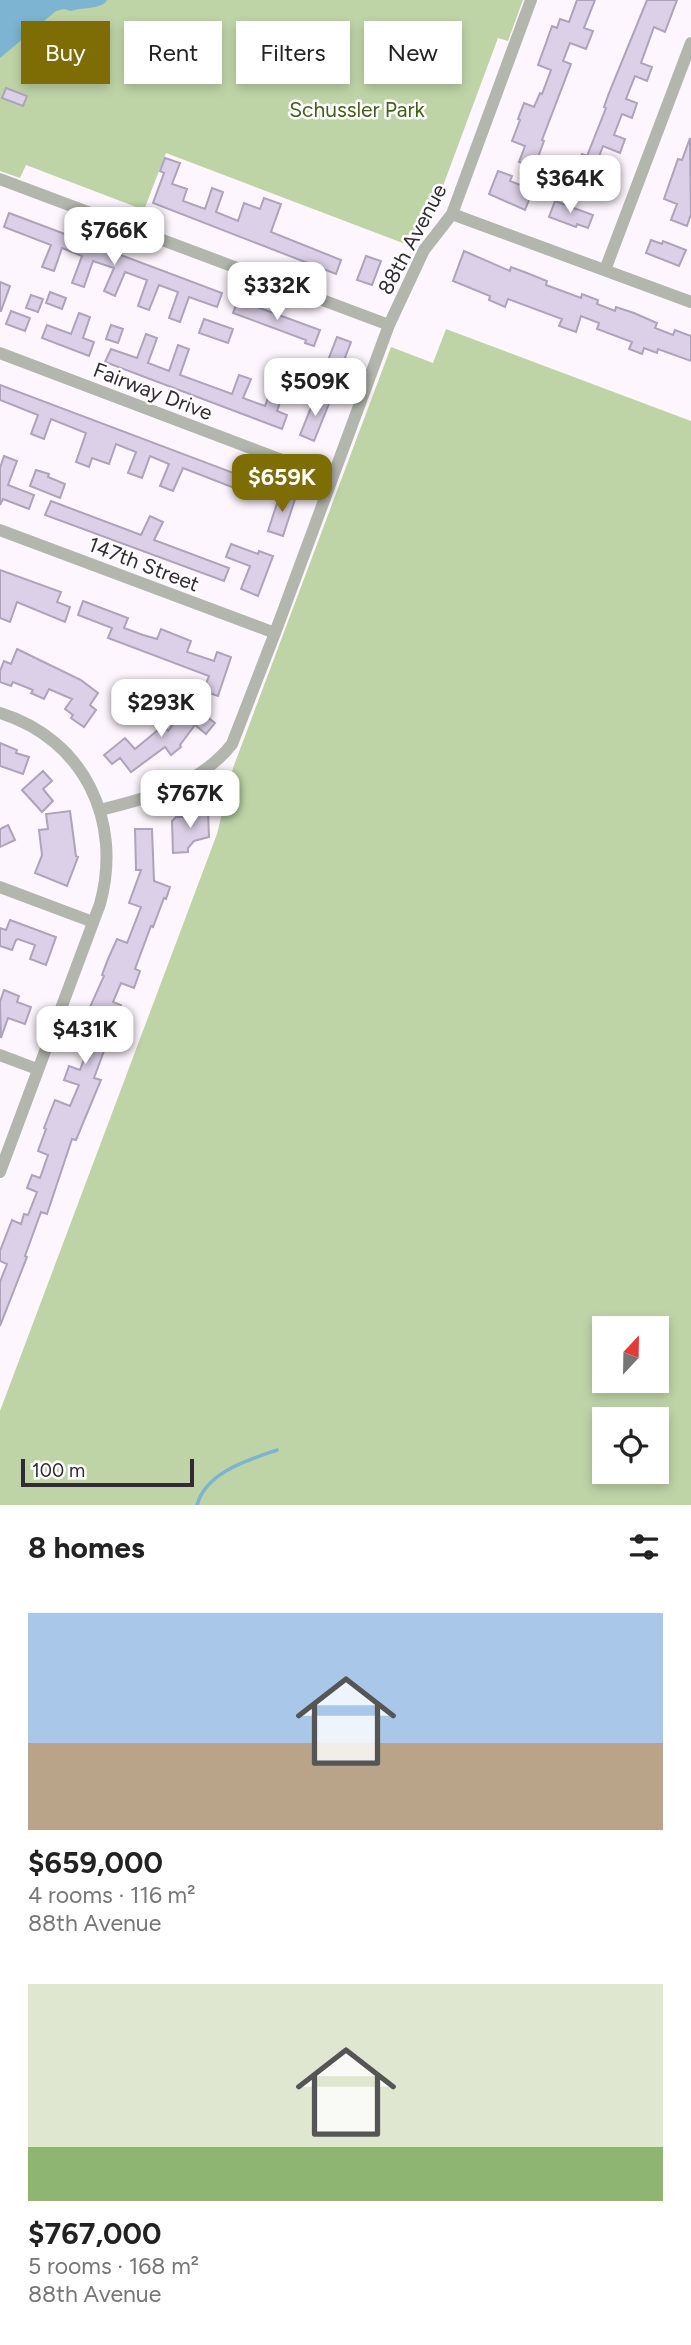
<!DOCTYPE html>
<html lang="en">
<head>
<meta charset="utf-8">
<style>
	:root { --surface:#fff; --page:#f2f2f2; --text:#222; --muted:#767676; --accent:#7e6c05 }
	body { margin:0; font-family:Figtree,sans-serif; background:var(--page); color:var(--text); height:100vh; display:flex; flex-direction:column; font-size:26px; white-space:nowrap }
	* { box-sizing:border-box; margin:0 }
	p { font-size:23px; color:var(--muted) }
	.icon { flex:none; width:38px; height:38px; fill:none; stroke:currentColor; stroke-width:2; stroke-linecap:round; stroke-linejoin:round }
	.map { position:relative; height:1505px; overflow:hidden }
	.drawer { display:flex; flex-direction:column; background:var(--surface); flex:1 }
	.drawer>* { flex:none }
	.hud { position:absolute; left:21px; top:21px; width:649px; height:63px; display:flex; gap:14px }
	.needle { width:46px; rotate:22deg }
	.controls { position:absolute; left:592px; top:1316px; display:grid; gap:14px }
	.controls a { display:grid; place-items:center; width:77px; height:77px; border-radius:0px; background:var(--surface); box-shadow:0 4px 10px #0003; font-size:35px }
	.scale { position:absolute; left:21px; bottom:18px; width:173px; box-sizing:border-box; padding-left:7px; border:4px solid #322b32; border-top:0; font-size:19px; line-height:24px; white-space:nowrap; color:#322b32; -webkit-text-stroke:5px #fff; paint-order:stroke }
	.price { position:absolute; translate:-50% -60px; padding:0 16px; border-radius:14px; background:#fff; color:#222; font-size:23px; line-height:46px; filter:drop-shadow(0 2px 4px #0008) }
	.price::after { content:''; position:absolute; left:50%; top:42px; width:21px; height:16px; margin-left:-10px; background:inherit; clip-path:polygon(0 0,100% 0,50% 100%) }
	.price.current { background:var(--accent); color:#fff }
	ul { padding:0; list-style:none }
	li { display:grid; align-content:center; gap:14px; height:371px; padding:0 28px }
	li span { display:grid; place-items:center; height:217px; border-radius:0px; color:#555 }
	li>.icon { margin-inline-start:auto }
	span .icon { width:126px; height:126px; fill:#fffc; stroke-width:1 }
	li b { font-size:30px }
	h2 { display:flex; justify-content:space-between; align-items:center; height:84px; padding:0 28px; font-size:30px }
	.tag { padding:0 24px; border-radius:0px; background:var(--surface); box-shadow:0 4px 10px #0003; font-size:24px; line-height:63px }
	.tag.current { background:var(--accent); color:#fff }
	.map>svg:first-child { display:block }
</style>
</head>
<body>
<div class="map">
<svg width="691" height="1505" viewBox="0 0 691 1505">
	<rect width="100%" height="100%" fill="#fef6fe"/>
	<!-- green -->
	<path fill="#bed4a7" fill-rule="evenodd" d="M0 0H523L508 41 498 38 440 194 408 245 166 153 144 210 26 165 20 178 0 171Z
		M446 329 691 421V1505H0V1411L217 834 233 768 391 347 433 363ZM604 1328H656V1381H604ZM604 1419H656V1472H604Z"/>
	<!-- water -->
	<path fill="#7cb4d1" d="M0 0H107L105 3C93 10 83 7 71 11L64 9 56 11 0 58Z"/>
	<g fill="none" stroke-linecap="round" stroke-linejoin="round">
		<!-- stream -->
		<path stroke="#7cb4d1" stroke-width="3.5" d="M197 1505C206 1472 248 1460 277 1450"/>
	</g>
	<!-- building -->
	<path fill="#dbd0e7" stroke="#ada3ba" stroke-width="2" d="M577 0H595L584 28 593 31 586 49 570 43 563 61 571 64 542 140 544 141 534 168 519 162 525 146 512 141 520 120 518 119 524 103 534 107 540 93 542 94 551 70 538 65 546 43 552 26 557 28 560 19 569 22Z
		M647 0H677L665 32 654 27 641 63 652 67 647 81 635 76 626 99 637 103 632 118 622 114 614 135 625 139 620 153 603 146 593 173 604 177 599 191 571 181 582 154 587 156 606 108 604 107 609 93Z
		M6 88 27 96 23 106 2 98Z
		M690 138 691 214 687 226 671 220 677 204 664 199 678 159 682 160Z
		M165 158 180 163 172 184 187 189 183 201 205 209 212 188 223 192 216 212 238 221 244 203 260 209 264 198 281 204 271 232 341 260 336 274 153 203 164 173 160 171Z
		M498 171 512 176 510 181 533 190 525 210 489 194Z
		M555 201 593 215 588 228 577 224 576 227 549 217Z
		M9 213 222 293 217 307 189 297 180 322 169 318 178 292 159 285 149 310 138 306 147 280 125 272 115 296 104 291 114 268 93 261 84 287 72 283 82 256 62 248 54 271 42 267 51 245 4 227Z
		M651 240 662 244 663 241 686 250 679 266 646 253Z
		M464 251 510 271 511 267 527 273 547 281 546 285 581 298 582 294 598 300 597 304 615 311 616 307 634 313 657 323 655 328 673 335 675 330 691 336V361L658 349 657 353 644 348 642 354 629 349 632 342 597 329 599 323 581 316 576 332 559 326 562 319 508 299 505 307 489 300 490 296 453 281Z
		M366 256 381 261 372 285 357 280Z
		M0 282 10 286 1 311H0Z
		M50 292 66 298 62 309 46 303Z
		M31 295 43 299 38 312 26 308Z
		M238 300 320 330 314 346 305 343 306 340 233 313Z
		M11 311 30 318 25 331 6 324Z
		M79 313 90 317 83 338 94 342 89 356 42 338 47 325 71 334Z
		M204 319 233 329 228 343 199 333Z
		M111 325 123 329 118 343 106 339Z
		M146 334 157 338 148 363 169 371 178 345 189 349 180 375 232 394 239 375 251 379 243 398 265 406 274 381 286 386 277 411 287 415 282 429 105 362 111 349 137 358Z
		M337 337 351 342 341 368 327 363Z
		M0 385 260 483 255 496 183 468 173 491 160 486 169 464 150 456 142 478 128 473 136 452 116 444 109 464 92 458 89 467 76 462 86 433 51 419 44 439 31 434 38 415 0 400Z
		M316 395 330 401 314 441 300 435Z
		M4 456 17 461 8 485 34 495 29 509 3 499 0 505V468Z
		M36 470 49 474 48 477 65 484 60 498 30 486Z
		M281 491 296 496 283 536 268 531Z
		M51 501 141 535 150 516 163 522 154 540 229 568 224 581 45 515Z
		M231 544 258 554 259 551 273 556 258 596 241 589 250 566 226 557Z
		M0 570 61 592 57 602 70 607 65 622 17 602 10 622 0 618Z
		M83 601 128 618 124 628 143 635 157 639 161 629 191 641 187 652 214 661 217 652 231 657 218 696 203 691 209 676 108 638 112 628 78 615Z
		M17 649 81 680 98 693 90 705 96 710 84 727 71 718 73 715 65 709 72 699 49 689 44 699 31 693 33 690 13 682 11 686 0 682V671L4 661 11 664Z
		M189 703 215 723 206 734 195 725 180 745 181 747 171 755 165 747 131 772 120 758 112 764 104 755 125 738 135 749 164 725 168 731Z
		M0 743 17 750 16 753 29 757 23 774 0 766Z
		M43 771 52 781 43 789 53 801 42 812 22 790Z
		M190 810H208L209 837 194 841 188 848V852L173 853 172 821 176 817H190Z
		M70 811 76 856 78 857 67 886 35 873 42 855 39 830 48 829 46 814Z
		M8 825 15 840 0 847V829Z
		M135 829H152L154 881 170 887 166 899 164 898 153 927 151 926 135 969 140 971 134 988 121 983 113 1002 121 1005 94 1078 101 1080 76 1140 72 1139 47 1214 41 1212 25 1256 27 1257 0 1326V1282L7 1264 0 1261V1251L12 1220 21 1224 24 1214 28 1215 37 1192 27 1188 32 1175 40 1178 48 1155 38 1151 46 1129 44 1128 55 1100 70 1106 79 1085 64 1080 69 1066 80 1070 88 1048 77 1044 82 1030 92 1034 101 1010 90 1007 104 976 102 975 108 959 117 939 127 943 141 907 129 903 141 870H136Z
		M10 920 56 937 46 965 30 959 35 945 18 939 16 940 12 950 0 946V928L6 930Z
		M4 990 19 996 17 1002 31 1007 25 1024 8 1018 1 1038 0 1002Z"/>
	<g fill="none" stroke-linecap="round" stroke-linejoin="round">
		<!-- street -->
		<path stroke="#b2b6ac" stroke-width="12" d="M0 179 389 325
			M452 214 691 302
			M605 270 691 43
			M0 353 332 479
			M0 530 275 633
			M0 713C84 739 123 821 100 904L0 1172
			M100 810C149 798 200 785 232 744L275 633 389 325 424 250 452 214 531 0
			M0 887 93 922
			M0 1055 37 1069"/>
	</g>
	<g text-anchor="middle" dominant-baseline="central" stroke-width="5" stroke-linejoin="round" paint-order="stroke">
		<!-- park labels -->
		<g font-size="21" fill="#43601a" stroke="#fff">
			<text x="357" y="109">Schussler Park</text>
		</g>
		<!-- street labels -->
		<g font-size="21" fill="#322b32" stroke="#fff">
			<text transform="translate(412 239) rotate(-62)">88th Avenue</text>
			<text transform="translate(153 391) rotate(21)">Fairway Drive</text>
			<text transform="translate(144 564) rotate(21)">147th Street</text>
		</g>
	</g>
</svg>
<div class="controls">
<a><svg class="needle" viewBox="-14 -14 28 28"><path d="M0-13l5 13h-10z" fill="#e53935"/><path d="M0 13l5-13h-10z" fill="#767676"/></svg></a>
<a><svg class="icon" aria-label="locate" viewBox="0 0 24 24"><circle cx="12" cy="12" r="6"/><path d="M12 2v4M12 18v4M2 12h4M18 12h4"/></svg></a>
</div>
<div class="scale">100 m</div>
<b class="price" style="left:570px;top:215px">$364K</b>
<b class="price" style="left:114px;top:267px">$766K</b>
<b class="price" style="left:277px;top:322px">$332K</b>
<b class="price" style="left:315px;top:418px">$509K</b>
<b class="price current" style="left:282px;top:514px">$659K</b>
<b class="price" style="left:161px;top:739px">$293K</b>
<b class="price" style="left:190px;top:830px">$767K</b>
<b class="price" style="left:85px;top:1066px">$431K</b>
<div class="hud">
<a class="tag current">Buy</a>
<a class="tag">Rent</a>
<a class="tag">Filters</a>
<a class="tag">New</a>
</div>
</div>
<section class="drawer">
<h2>8 homes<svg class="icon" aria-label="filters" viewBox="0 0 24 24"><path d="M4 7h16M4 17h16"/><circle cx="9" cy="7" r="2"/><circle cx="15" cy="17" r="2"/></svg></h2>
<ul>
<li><span style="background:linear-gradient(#a9c7e8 60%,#b9a48a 0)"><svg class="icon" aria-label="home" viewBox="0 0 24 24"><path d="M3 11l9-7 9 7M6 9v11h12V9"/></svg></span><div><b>$659,000</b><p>4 rooms · 116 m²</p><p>88th Avenue</p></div></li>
<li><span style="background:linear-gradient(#dfe7d0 75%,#8fb573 0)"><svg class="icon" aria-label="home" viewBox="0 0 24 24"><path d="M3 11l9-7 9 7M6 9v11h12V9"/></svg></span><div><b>$767,000</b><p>5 rooms · 168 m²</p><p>88th Avenue</p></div></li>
</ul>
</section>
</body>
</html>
